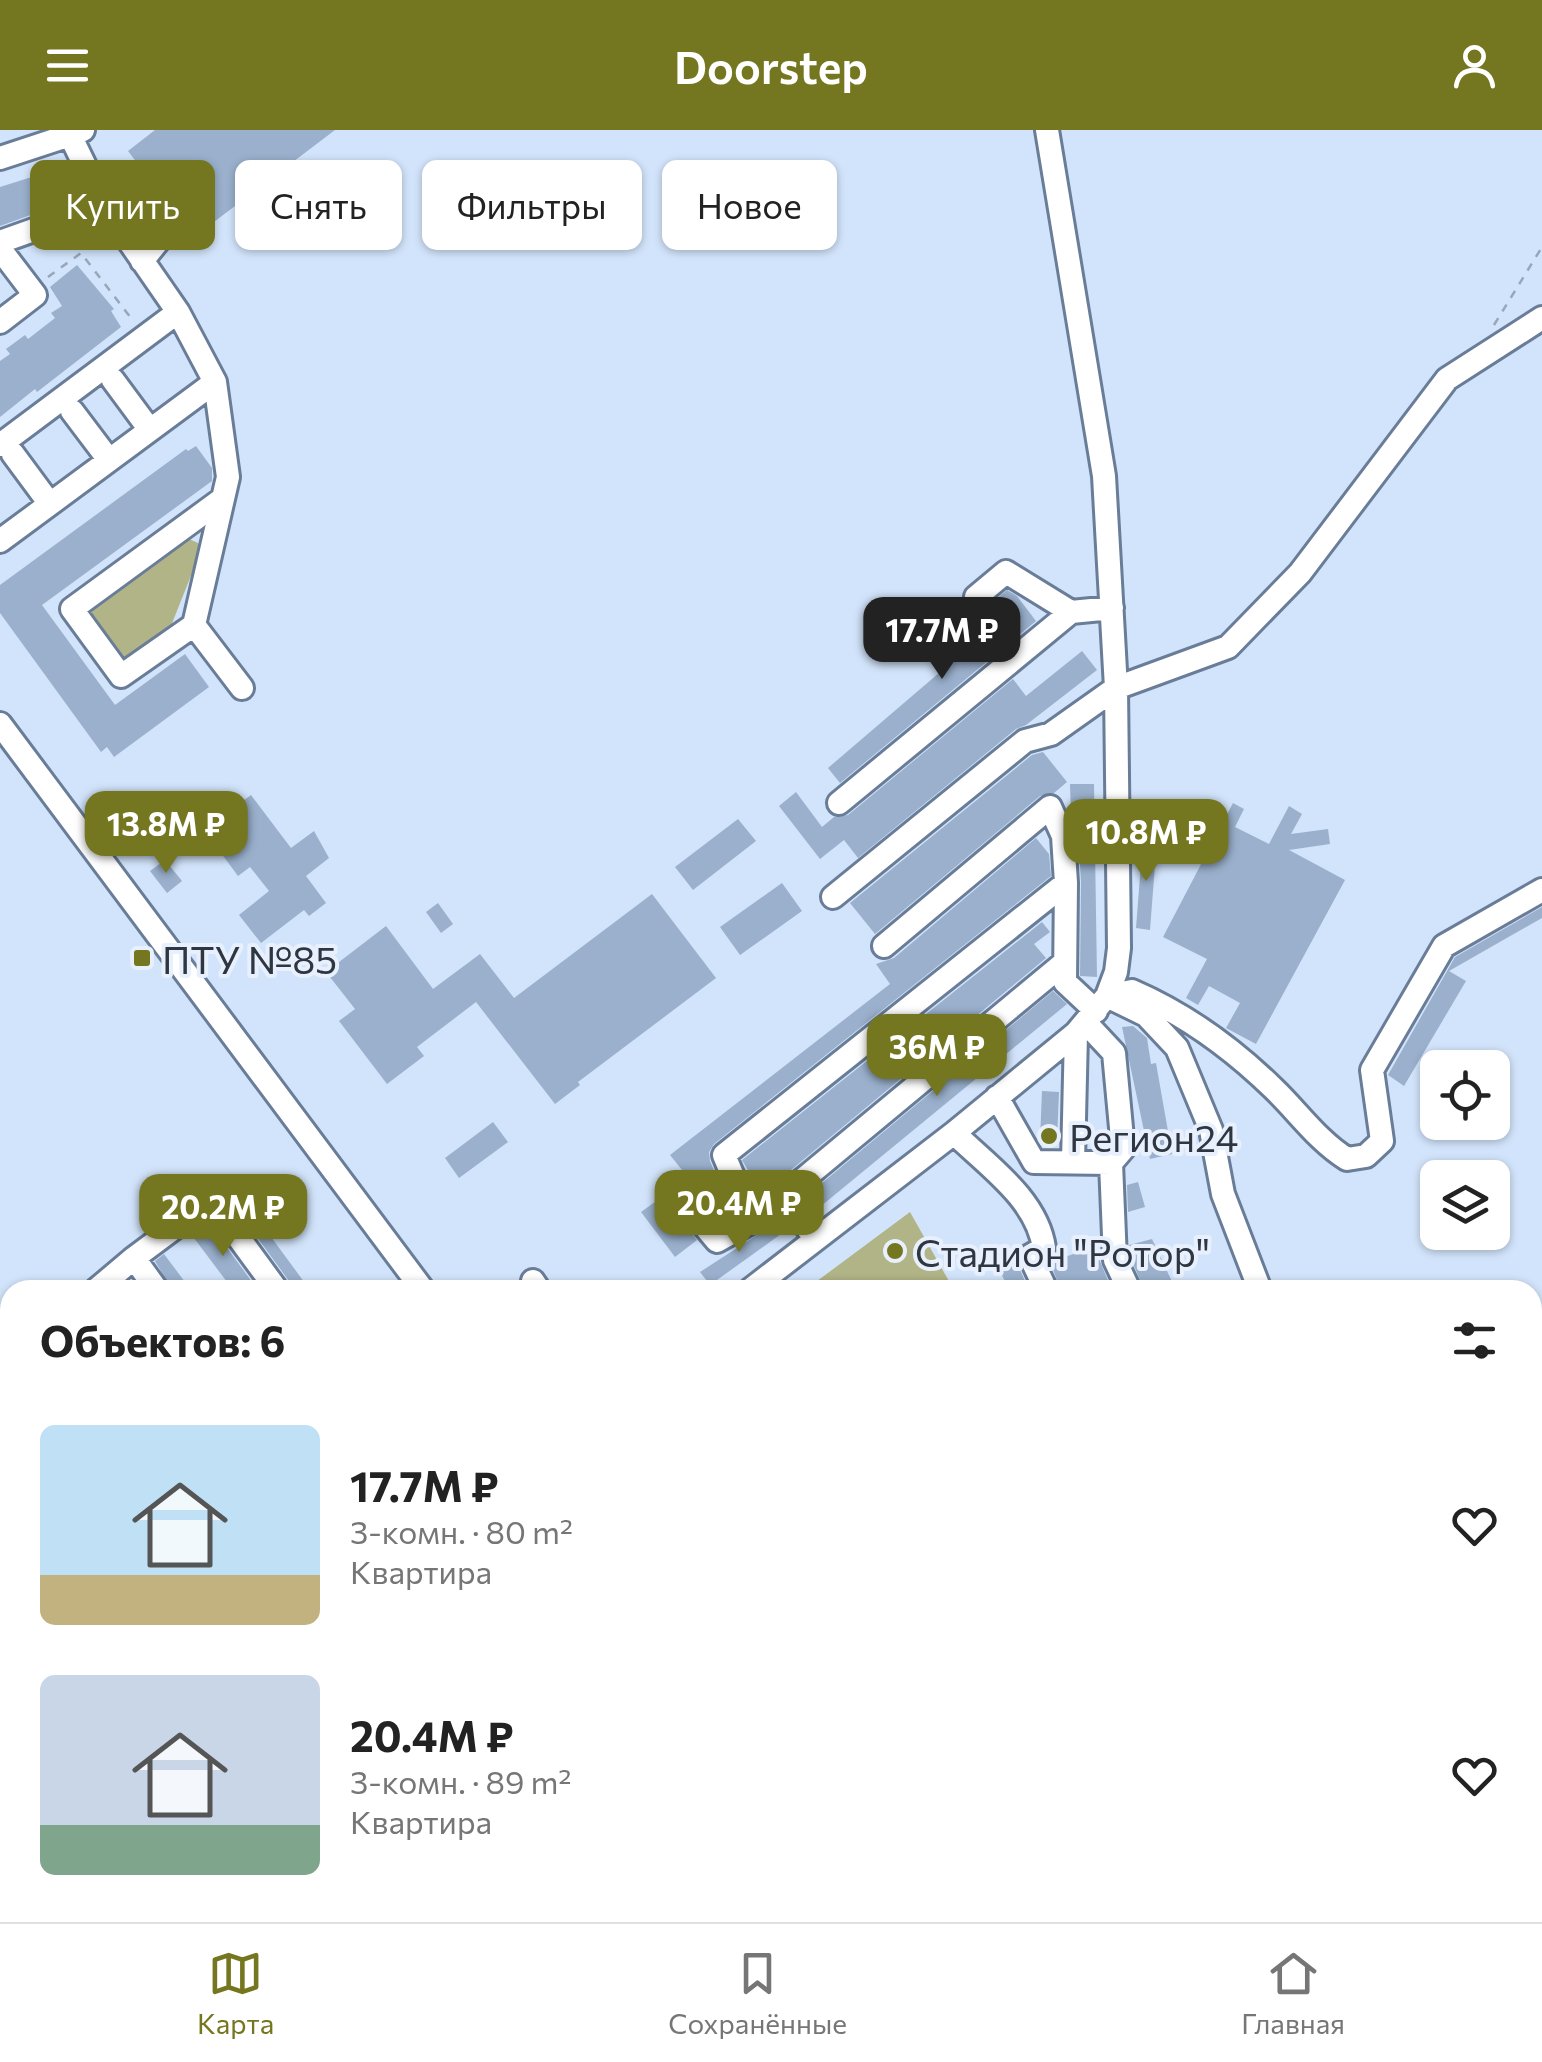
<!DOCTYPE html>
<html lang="ru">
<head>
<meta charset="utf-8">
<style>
	:root { --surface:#fff; --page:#f6f6f6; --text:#222; --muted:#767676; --line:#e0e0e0; --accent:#74771f }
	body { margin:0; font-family:Commissioner,sans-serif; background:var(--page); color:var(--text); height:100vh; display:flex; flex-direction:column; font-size:38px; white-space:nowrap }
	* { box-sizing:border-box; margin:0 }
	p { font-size:32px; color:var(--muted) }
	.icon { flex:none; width:55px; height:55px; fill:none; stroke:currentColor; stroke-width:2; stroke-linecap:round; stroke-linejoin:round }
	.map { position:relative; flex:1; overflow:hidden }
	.panel { position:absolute; left:0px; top:1150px; width:1542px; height:642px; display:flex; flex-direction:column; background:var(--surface); border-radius:30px 30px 0 0; box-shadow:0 2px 8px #0004 }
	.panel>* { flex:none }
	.hud { position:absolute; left:30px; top:30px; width:1000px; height:90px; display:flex; gap:20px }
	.buttons { position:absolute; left:1420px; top:920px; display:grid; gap:20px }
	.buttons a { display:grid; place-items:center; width:90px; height:90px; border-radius:15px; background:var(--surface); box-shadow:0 2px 8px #0004; font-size:50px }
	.price { position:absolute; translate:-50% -85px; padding:0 22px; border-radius:20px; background:var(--accent); color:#fff; font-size:32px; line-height:65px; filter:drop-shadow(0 2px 5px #0008) }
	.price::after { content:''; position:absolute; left:50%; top:60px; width:30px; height:22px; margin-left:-15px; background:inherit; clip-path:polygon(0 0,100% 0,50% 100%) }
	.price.selected { background:#222; color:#fff }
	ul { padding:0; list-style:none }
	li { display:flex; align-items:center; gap:30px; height:250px; padding:0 40px }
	li span { display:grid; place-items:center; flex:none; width:280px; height:200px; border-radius:15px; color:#555 }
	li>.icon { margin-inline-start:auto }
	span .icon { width:120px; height:120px; fill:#fffc; stroke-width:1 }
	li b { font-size:42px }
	h2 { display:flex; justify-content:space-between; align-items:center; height:120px; padding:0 40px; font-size:42px }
	.tag { padding:0 35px; border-radius:15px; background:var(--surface); box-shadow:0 2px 8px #0004; font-size:35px; line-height:90px }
	.tag.selected { background:var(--accent); color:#fff }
	header { display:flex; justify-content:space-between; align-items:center; height:130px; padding:0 40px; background:var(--accent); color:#fff; font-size:45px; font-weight:600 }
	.menu { display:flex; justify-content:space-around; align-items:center; height:140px; border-top:2px solid var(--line); background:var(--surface); font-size:28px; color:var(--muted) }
	.menu a { display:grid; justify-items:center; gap:5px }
	.menu .selected { color:var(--accent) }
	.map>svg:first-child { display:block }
</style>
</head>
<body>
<header><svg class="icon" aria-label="menu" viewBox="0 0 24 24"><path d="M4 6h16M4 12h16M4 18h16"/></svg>Doorstep<svg class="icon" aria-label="person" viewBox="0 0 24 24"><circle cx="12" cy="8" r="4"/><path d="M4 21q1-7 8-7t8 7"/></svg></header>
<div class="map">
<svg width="1542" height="1792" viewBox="0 0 1542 1792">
	<rect width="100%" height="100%" fill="#d2e4fb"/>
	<!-- green -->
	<path fill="#b1b486" d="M182 406 198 413V428L167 506 123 534 84 488 88 472Z
		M910 1082 954 1160H805Z
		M958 1783H1107L1106 1792H964Z"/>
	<!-- building -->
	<path fill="#9ab0cc" d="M155 0H335L181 117 177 111 183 102 182 93 171 84 159 87 155 81 160 77 150 63 156 58 128 21Z
		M54 40 64 73 0 96V57Z
		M77 135 114 179 111 181 121 197 37 262 35 259 0 287V231L10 224 6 219 25 205 28 209 55 188 51 183 62 176 50 157Z
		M196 316 212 338V351L42 475 115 575 185 524 209 557 114 627 107 617 101 622 0 483V455L186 319 188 321Z
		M1007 460 1017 466 1036 491 840 653 828 638 995 495 983 480Z
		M1082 521 1097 540 1026 595 1016 599 858 728 844 710 820 729 779 676 796 662 822 697 834 687 848 685 1013 549 1026 566Z
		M1043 622 1067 652 1054 663 1040 666 875 804 850 773 1032 625Z
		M1070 654H1094L1097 847 1080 846 1081 752 1078 704 1071 686Z
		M251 665 291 718 314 701 329 728 306 746 326 773 309 786 304 780 261 813 239 785 269 761 250 737 238 746 221 723 246 705 228 682Z
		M1233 673 1244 679 1235 697 1269 714 1289 676 1302 684 1291 704 1328 699 1330 714 1289 720 1345 750 1256 914 1226 898 1240 873 1209 856 1198 875 1186 868 1207 829 1163 807Z
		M738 689 756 711 693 760 675 737Z
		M1143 707 1157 709 1150 800 1136 798Z
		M1036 708 1049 724 1051 746 714 1014 709 1022 710 1031 721 1057 738 1082 720 1092 687 1052 690 1050 670 1025 890 854 876 834 894 828Z
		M165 730 182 751 167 763 150 741Z
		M782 753 802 781 740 825 720 797Z
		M652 764 716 848 578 952 580 955 555 974 476 872 417 917 424 926 387 954 339 891 355 879 326 842 386 796 433 859 480 824 514 868Z
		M438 773 453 794 441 803 426 782Z
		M1542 777V788L1449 841 1466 851 1404 956 1388 945 1455 827Z
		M1042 792 1050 802 1034 814 1046 828 762 1064 742 1030Z
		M1053 861 1067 874 815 1081 804 1068Z
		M1133 896 1147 908 1151 934 1156 933 1172 1024 1150 1029 1122 897Z
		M1042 961 1059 962 1057 1010H1040Z
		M493 992 508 1012 459 1048 445 1028Z
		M1138 1052 1145 1077 1128 1082 1127 1055Z
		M666 1064 669 1077 697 1110 675 1127 641 1082Z
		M241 1066 310 1160H292L289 1151 232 1073Z
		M774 1094 781 1104 710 1155 700 1142Z
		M202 1096H211L258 1160H233L191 1104Z
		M1152 1109 1176 1160H1144L1130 1126 1129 1115Z
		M1094 1117 1112 1160H1061L1050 1132Z
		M164 1124 191 1160H172L155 1131Z
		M1017 1133 1029 1160H1009L1000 1141Z"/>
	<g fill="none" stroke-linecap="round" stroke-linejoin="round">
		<defs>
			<path id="minor" d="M0 28 70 5
				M0 112 104 75
				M0 119 35 165 0 192
				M142 131 168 99
				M178 182 215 252 228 347 194 495 242 558
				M113 250 150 300
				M72 281 109 330
				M0 315 178 182 104 75 70 5 83 0
				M13 324 50 374
				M0 411 215 252
				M976 467 1006 442 1071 482
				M194 495 121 546 72 479 221 370
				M0 594 423 1160
				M839 673 1071 482 1112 478
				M833 767 1025 611 1051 604 1116 558 1228 517 1300 443 1447 249 1542 188
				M884 816 1050 677 1063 706 1066 753
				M1107 866 1132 861C1185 884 1232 918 1274 959 1298 982 1318 1011 1347 1029L1366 1026 1382 1011 1372 940 1444 816 1542 760
				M1107 866 1146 885 1177 918 1211 1000 1223 1064 1260 1160
				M1086 893 1114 923 1123 1019 1111 1033 1115 1130 1129 1160
				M997 967 1034 1032 1111 1033
				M954 1003C988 1036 1037 1069 1044 1118L1030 1126 1046 1160
				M1073 1032 1076 903
				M783 1066 1064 833
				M680 1067 717 1111 760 1087 783 1066 815 1108
				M760 1087 734 1049 724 1025 1066 753 1065 852 1096 881
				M134 1128 157 1160
				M533 1151 539 1160
				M96 1160 134 1128 197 1081H219L277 1160
				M750 1160 954 1003 1076 903 1107 866 1116 842 1119 818 1116 558 1104 346 1047 0
				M0 1385 10 1378
				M0 1498 10 1514
				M0 1620 10 1634
				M0 1726 10 1718
				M125 1782 132 1792
				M564 1782 570 1792
				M903 1782 910 1792
				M1416 1782 1420 1792
				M1476 1782 1479 1792
				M612 1783 613 1782
				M1126 1792V1782"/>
		</defs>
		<!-- minor casing -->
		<use href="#minor" stroke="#697d98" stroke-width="28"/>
		<!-- path -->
		<path stroke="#97a6b9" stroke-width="2.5" stroke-dasharray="8 8" stroke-linecap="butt" d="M48 147 81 123 134 192
			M1494 195 1542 117
			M4 1654 10 1663"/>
		<!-- minor -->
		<use href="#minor" stroke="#fff" stroke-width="22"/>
	</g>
	<!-- markers -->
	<g fill="#74771f" stroke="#e7f0fc" stroke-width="4">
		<rect x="132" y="818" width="20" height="20" rx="5"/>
		<circle cx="1049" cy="1006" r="10"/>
		<circle cx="895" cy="1121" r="10"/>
	</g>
	<g text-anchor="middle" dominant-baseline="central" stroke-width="8" stroke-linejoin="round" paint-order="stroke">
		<!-- poi labels -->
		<g font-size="38" fill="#2d3641" stroke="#e7f0fc" text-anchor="start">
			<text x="162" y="828">ПТУ №85</text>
			<text x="1069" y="1006">Регион24</text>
			<text x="915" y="1121">Стадион "Ротор"</text>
		</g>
	</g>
</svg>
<div class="buttons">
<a><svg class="icon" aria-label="locate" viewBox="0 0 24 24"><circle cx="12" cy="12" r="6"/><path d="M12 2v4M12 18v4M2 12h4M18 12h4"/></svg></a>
<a><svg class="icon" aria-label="layers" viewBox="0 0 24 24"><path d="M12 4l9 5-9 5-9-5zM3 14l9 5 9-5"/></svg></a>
</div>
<b class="price selected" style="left:942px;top:552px">17.7M ₽</b>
<b class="price" style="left:166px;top:746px">13.8M ₽</b>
<b class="price" style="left:1146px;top:754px">10.8M ₽</b>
<b class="price" style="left:937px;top:969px">36M ₽</b>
<b class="price" style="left:739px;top:1125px">20.4M ₽</b>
<b class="price" style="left:223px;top:1129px">20.2M ₽</b>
<div class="hud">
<a class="tag selected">Купить</a>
<a class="tag">Снять</a>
<a class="tag">Фильтры</a>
<a class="tag">Новое</a>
</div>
<section class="panel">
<h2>Объектов: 6<svg class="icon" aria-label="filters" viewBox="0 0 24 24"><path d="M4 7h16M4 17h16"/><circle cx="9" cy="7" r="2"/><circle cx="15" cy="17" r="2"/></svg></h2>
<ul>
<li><span style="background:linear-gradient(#bfe0f5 75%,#c2b280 0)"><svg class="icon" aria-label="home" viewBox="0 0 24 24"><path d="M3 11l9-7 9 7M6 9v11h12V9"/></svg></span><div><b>17.7M ₽</b><p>3-комн. · 80 m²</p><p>Квартира</p></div><svg class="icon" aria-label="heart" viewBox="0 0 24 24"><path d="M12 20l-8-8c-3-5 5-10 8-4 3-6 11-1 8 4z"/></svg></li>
<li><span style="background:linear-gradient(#c9d6e8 75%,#7fa58c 0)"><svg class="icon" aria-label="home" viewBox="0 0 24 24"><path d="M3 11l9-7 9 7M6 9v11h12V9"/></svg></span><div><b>20.4M ₽</b><p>3-комн. · 89 m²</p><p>Квартира</p></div><svg class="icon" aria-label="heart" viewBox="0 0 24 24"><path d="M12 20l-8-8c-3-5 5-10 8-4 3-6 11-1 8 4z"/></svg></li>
</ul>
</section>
</div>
<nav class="menu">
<a class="selected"><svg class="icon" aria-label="map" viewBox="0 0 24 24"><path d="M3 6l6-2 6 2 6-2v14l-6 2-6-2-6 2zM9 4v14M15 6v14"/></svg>Карта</a>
<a><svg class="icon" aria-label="saved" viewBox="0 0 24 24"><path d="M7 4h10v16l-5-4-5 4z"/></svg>Сохранённые</a>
<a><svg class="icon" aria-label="home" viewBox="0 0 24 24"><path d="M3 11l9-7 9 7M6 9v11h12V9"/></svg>Главная</a>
</nav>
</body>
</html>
